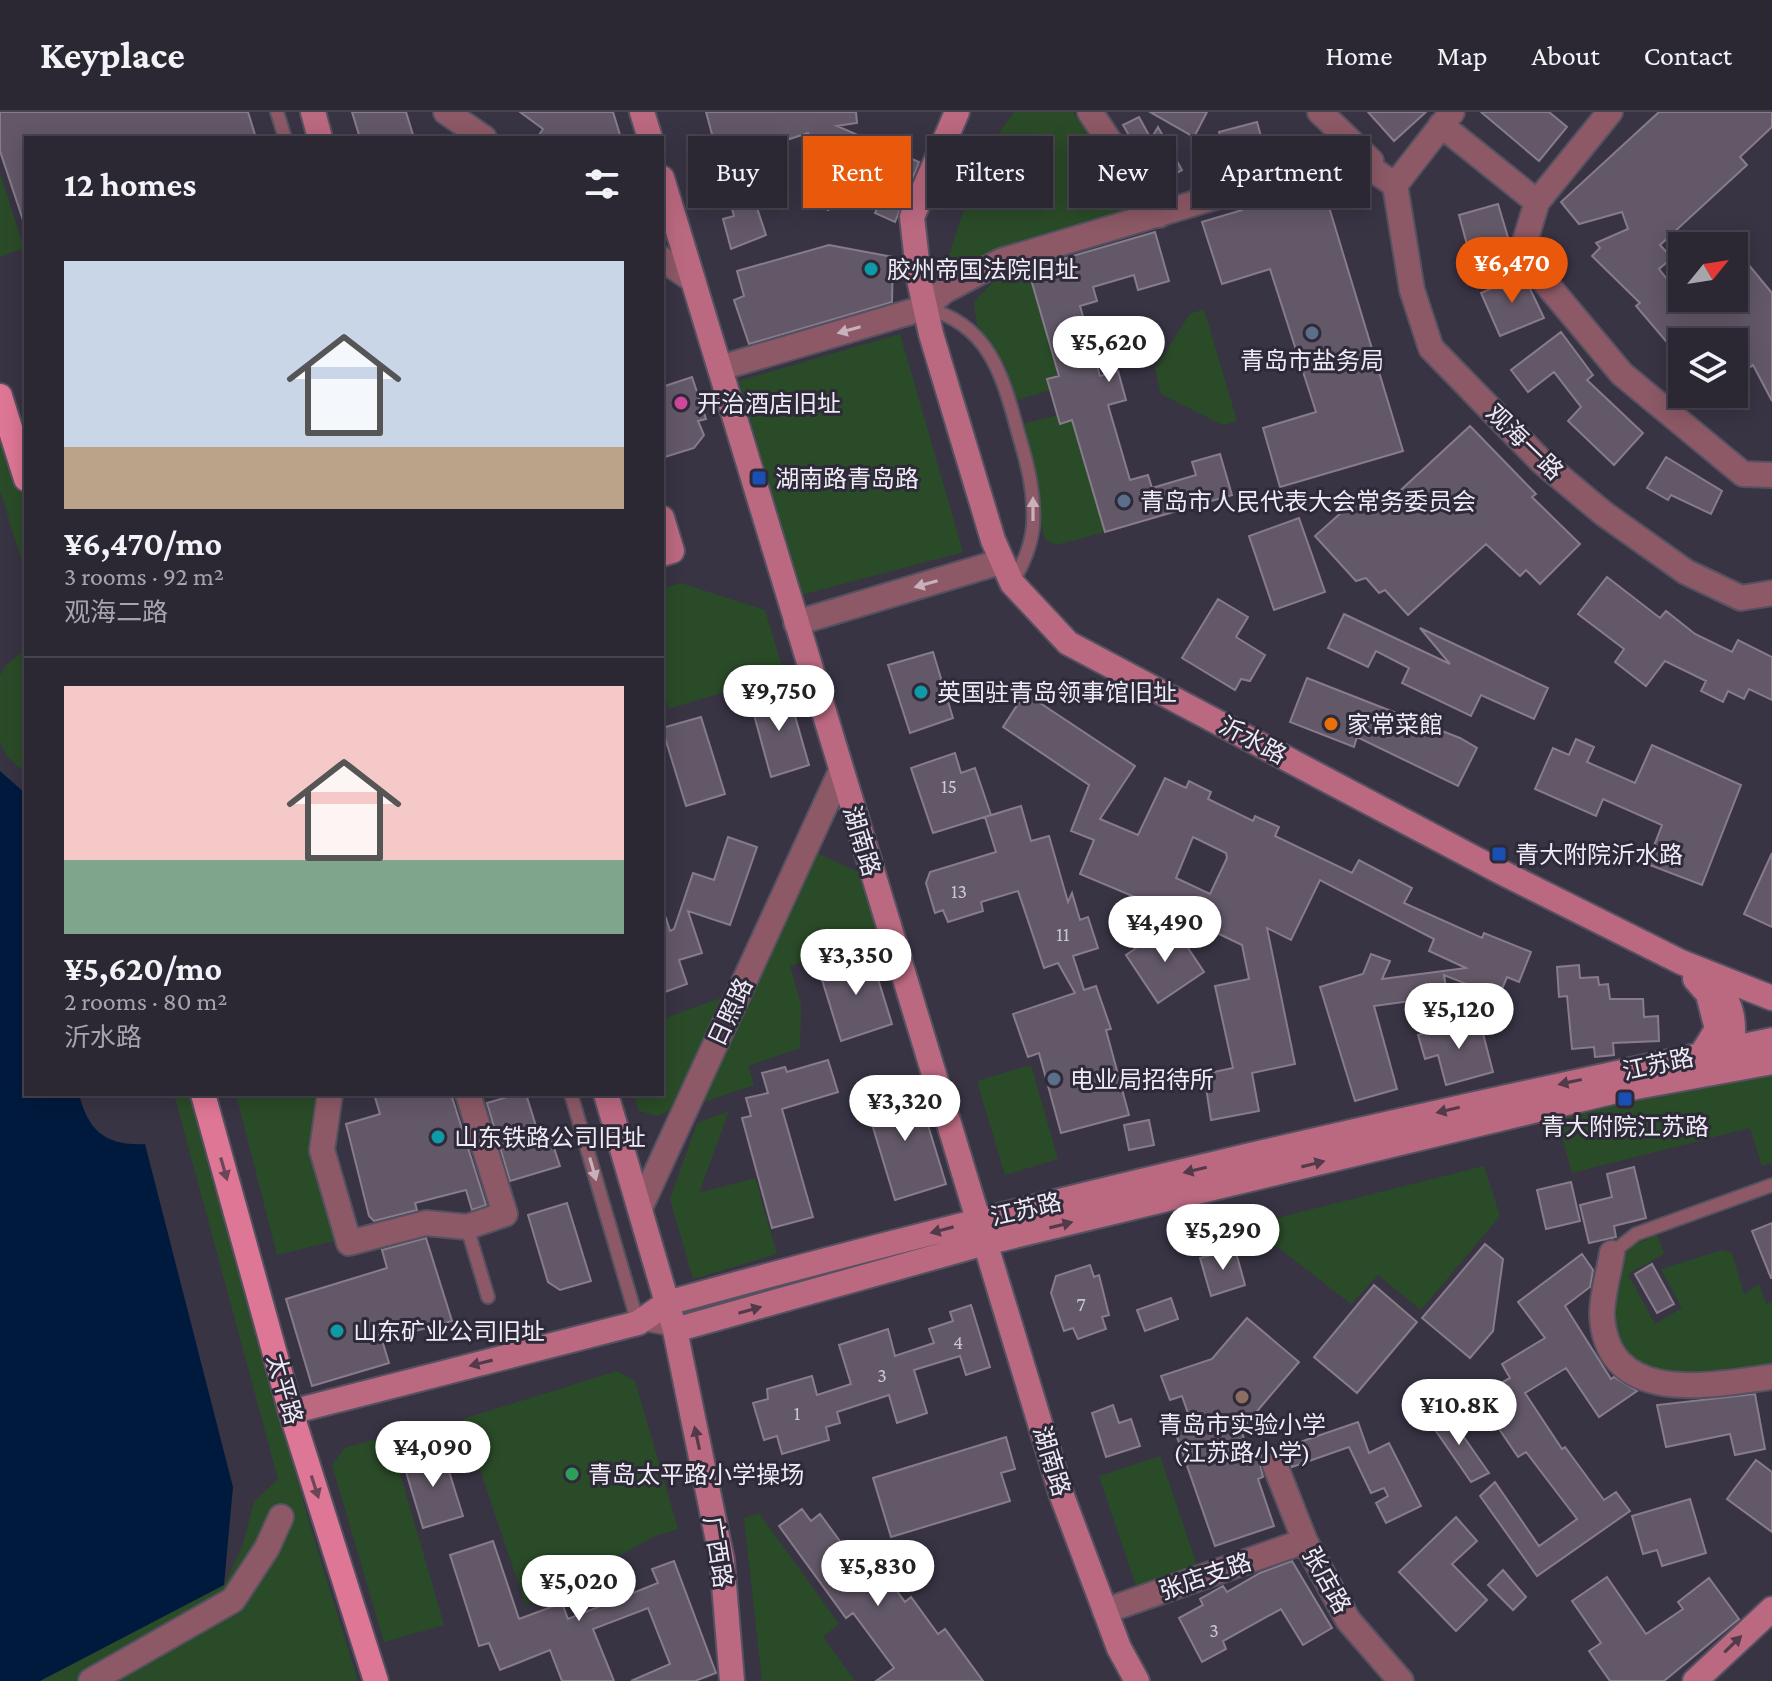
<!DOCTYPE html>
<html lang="en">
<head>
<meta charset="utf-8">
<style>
	:root { --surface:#2b2733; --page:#332f3b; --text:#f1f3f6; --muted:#a6a5ac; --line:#47444e; --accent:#ea580c }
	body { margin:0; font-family:"Crimson Pro","Noto Sans SC",serif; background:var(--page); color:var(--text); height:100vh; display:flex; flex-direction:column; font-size:30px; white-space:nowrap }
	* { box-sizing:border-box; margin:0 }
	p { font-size:26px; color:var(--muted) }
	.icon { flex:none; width:44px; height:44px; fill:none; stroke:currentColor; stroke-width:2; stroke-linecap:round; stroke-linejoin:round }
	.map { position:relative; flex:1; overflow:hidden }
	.side { position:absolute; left:24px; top:24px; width:640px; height:960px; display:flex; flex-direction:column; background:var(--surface); border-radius:0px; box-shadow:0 4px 20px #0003,0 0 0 2px var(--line) }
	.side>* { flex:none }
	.guide { position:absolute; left:688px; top:24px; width:760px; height:72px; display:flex; gap:16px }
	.needle { width:52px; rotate:60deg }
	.tools { position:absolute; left:1668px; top:120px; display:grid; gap:16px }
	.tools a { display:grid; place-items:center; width:80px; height:80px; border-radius:0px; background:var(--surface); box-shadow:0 4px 20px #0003,0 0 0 2px var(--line); font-size:40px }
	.price { position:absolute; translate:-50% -68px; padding:0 18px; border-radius:28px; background:#fff; color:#222; font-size:26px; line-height:52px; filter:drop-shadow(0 2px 4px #0008) }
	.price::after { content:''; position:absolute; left:50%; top:48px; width:24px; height:18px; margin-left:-12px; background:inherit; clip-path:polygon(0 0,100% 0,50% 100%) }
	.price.current { background:var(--accent); color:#fff }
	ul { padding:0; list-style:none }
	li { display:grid; align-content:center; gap:16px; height:424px; padding:0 40px }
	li+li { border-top:2px solid var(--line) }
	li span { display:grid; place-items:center; height:248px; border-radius:0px; color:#555 }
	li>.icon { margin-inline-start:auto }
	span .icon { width:144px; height:144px; fill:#fffc; stroke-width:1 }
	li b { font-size:34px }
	h2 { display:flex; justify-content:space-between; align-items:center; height:96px; padding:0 40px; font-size:34px }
	.pill { padding:0 28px; border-radius:0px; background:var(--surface); box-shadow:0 4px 20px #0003,0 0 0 2px var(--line); font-size:28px; line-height:72px }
	.pill.current { background:var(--accent); color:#fff }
	header { display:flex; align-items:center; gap:48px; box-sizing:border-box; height:112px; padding:0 40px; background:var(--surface); border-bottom:2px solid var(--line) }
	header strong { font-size:38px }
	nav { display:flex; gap:44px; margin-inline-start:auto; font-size:28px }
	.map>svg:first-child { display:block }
</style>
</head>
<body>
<header>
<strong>Keyplace</strong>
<nav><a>Home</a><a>Map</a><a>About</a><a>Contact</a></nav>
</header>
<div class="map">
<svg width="1772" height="1569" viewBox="0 0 1772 1569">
	<rect width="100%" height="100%" fill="#393444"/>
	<!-- green -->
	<path fill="#2a4b28" d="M1014 0H1073L1142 98 941 168 980 47Z
		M0 61 24 136 0 145Z
		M1028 156 1059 264 1048 267 1051 278 1017 288 1005 252 977 213 974 190 999 164Z
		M1204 197 1237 309 1223 313 1161 282 1155 256 1190 202Z
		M900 222 963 440 801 483 739 269Z
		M1058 303 1060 312 1072 308 1105 420 1056 433 1045 427 1039 404 1040 384 1023 312Z
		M0 313 26 395V462L0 379Z
		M681 471 765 498 784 561 669 597 662 574V477Z
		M26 537V662L7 644 0 630V564L5 554Z
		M817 741 858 760 879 826 790 854 801 892 800 936 748 954 754 973 704 990Z
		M729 883 675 996 657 1004 639 999 633 982H662V907Z
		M1772 950V1051L1762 1054 1750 1016 1572 1061 1555 1001Z
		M1031 953 1058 1047 1005 1063 977 969Z
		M174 982H193L311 1417 358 1569H40L224 1473 242 1435 254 1390 278 1367Z
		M236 982H318L354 1124 277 1143Z
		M729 999 699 1081 755 1066 777 1142 693 1167 670 1087 697 1011Z
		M1484 1054 1500 1104 1421 1198 1378 1163 1351 1192 1249 1113Z
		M1657 1122 1664 1142 1628 1162 1655 1212 1682 1196 1661 1157 1722 1138 1732 1141 1744 1182 1759 1172 1766 1192 1772 1190V1252L1674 1262 1648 1255 1621 1235 1611 1201 1619 1148 1634 1133Z
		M617 1259 635 1269 678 1417 657 1423 526 1494 463 1307Z
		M389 1323 444 1513 384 1530 332 1353 345 1336Z
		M1160 1344 1197 1453 1136 1474 1099 1364Z
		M759 1401 839 1512 823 1525 855 1569H762L744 1406Z"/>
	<!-- water -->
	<path fill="#001a3e" d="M0 659 26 682V982H79C88 1019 106 1034 145 1032L233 1375 224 1473 40 1569H0Z"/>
	<!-- building -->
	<path fill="#635868" stroke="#877b8c" stroke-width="2" fill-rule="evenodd" d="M0 0H248L256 26H26V107L23 108 0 39Z
		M352 0H406L414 26H360Z
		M520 0H613L621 26H537L543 17Z
		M706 0H856L857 11 837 14 919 50 895 110 875 101 892 62 833 36 844 65 834 70 808 21 765 35 769 52 759 54 763 68 749 72 766 123 731 137 723 107 734 104Z
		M1150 0H1207L1194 25Z
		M1368 0H1426L1394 29Z
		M1481 0H1549L1567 15 1539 49Z
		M1659 0H1772V15L1740 45 1747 53 1660 133 1672 146 1659 157 1682 186H1734V135L1772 181V289L1753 253 1734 267V230H1682V248L1636 194 1640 191 1592 144 1600 136 1596 131 1628 117 1622 100 1579 112 1561 90Z
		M1139 5 1151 27 1158 15 1182 58 1157 72 1123 13Z
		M1257 10 1269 53 1232 64 1219 20Z
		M846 68 853 88 828 98 820 78Z
		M1322 72 1403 339 1280 375 1263 316 1316 300 1270 157 1222 172 1202 110 1242 98 1240 93Z
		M1498 92 1510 132 1470 144 1459 103Z
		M1155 120 1169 169 1138 178 1134 163 1093 175 1097 189 1080 194 1100 264 1118 259 1126 288 1108 293 1130 368 1148 363 1152 376 1196 363 1192 350 1220 342 1232 383 1105 420 1072 308 1060 312 1047 267 1059 264 1028 157Z
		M829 133 893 145 892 190 749 232 734 188 744 184 737 159Z
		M1523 162 1544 206 1500 224 1481 181Z
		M1561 220 1593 263 1587 268 1643 321 1614 353 1568 309 1581 295 1554 260 1528 280 1511 258Z
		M692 265 706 307 698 309 704 323 694 336 662 346V275Z
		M1470 314 1536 382 1532 385 1580 432 1540 472 1526 458 1520 464 1486 432 1408 503 1385 478 1379 481 1366 466 1356 469 1315 424 1361 383 1376 401Z
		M1666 345 1722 379 1711 402 1671 383 1668 388 1647 376Z
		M1299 406 1325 480 1274 498 1249 424Z
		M1607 465 1660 506 1666 499 1695 522 1732 540 1738 528 1772 545V588L1749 577 1744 587 1728 579 1723 590 1701 579 1706 569 1665 549 1646 574 1615 550 1624 537 1578 502Z
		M1218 487 1248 505 1236 525 1265 543 1250 569 1241 567 1235 578 1182 546Z
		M1344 502 1450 552 1420 516 1548 576 1534 607 1481 583 1471 604 1402 571 1409 556 1376 539 1368 555 1328 536Z
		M933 540 953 606 910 621 888 553Z
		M1307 566 1460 626 1477 636 1458 674 1357 625 1354 635 1290 610Z
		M787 576 809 653 771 665 750 588Z
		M1025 581 1135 654 1100 707 1138 723 1165 666 1186 676 1189 669 1211 680 1208 687 1253 709 1255 704 1279 715 1275 724 1352 761 1359 748 1412 776 1404 791 1482 826 1484 821 1531 840 1519 870 1507 865 1502 877 1484 879 1444 863 1447 884 1374 894 1397 977 1355 989 1320 875 1363 862 1371 842 1390 849 1382 867 1466 856 1429 839 1434 827 1320 768 1291 828 1267 816 1295 952 1252 961 1259 999 1211 1008 1204 962 1233 956 1215 874 1249 867 1242 833 1159 793 1161 796 1080 762 1094 728 1071 719 1089 673 1003 615ZM1193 725 1226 741 1227 746 1210 782 1176 766Z
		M701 605 725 682 686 694 662 616Z
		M1576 627 1594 635 1587 650 1635 671 1652 633 1741 673 1702 773 1647 752 1662 713 1603 687 1596 704 1535 677 1553 636 1569 643Z
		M955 641 961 661 975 656 991 703 933 721 911 656Z
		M1021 694 1031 729 1049 724 1068 790 1072 781 1080 808 1088 805 1098 836 1073 844 1084 878 1096 874 1111 917 1106 918 1129 1003 1061 1021 1039 941 1028 945 1013 902 1075 881 1058 851 1044 856 1018 779 981 790 983 799 948 810 943 798 935 801 926 771 930 760 996 740 985 705Z
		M728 725 757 735 730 813 688 799 702 841 679 848 687 872 662 881V807L666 806 670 819 674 817 693 761 714 768Z
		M1772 741V815L1744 802Z
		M1172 812 1204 860 1158 891 1126 843Z
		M870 841 892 912 841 929 819 858Z
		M1579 853 1580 866 1598 865 1599 873 1608 872 1610 887H1643L1644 905 1658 904 1659 929 1613 931 1614 943 1595 945 1594 935 1572 937 1567 884 1559 885 1557 855Z
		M1479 906 1493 960 1446 973 1438 943 1425 947 1418 923Z
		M828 948 838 980 782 997 813 1105 772 1116 742 1006 751 1004 746 986 768 981 762 961 785 955 787 960Z
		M916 974 946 1072 895 1088 865 989Z
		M374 982H451L486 1093 472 1098 466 1078 415 1091 417 1098 374 1109 369 1104 346 1012 380 1002Z
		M518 982H526L540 1027 550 1024 560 1054 510 1069 487 991Z
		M1149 1008 1154 1033 1129 1038 1124 1013Z
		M1634 1055 1646 1106 1614 1114 1616 1125 1589 1131 1580 1093 1612 1085 1607 1062Z
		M1571 1070 1580 1109 1546 1117 1537 1078Z
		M567 1091 591 1169 560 1178 548 1170 528 1103Z
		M1772 1111V1166H1771L1752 1119Z
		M426 1126 452 1209 382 1228 389 1251 312 1274 286 1187 387 1156 382 1138Z
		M1485 1132 1503 1147 1493 1219 1470 1246 1422 1206Z
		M1235 1137 1245 1173 1211 1184 1200 1146Z
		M1582 1142 1593 1158 1590 1175 1565 1194 1611 1267 1614 1265 1637 1279 1599 1305 1566 1256 1525 1281 1562 1337 1565 1335 1604 1388 1616 1380 1630 1399 1537 1464 1480 1384 1495 1370 1539 1434 1577 1407 1526 1340 1518 1345 1493 1308 1513 1295 1499 1272 1510 1266 1502 1252 1545 1226 1518 1190Z
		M1652 1152 1674 1192 1657 1201 1635 1162Z
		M1090 1153 1094 1165 1099 1163 1109 1203 1102 1205 1106 1217 1078 1227 1073 1216 1064 1219 1051 1181 1056 1164Z
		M1374 1173 1417 1210 1357 1281 1314 1245Z
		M1171 1186 1178 1207 1145 1219 1137 1198Z
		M971 1193 990 1255 966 1263 960 1244 914 1258 927 1301 897 1311 889 1283 837 1300 840 1311 826 1315 829 1328 782 1342 777 1324 764 1328 753 1291 768 1287 767 1277 812 1264 817 1283 851 1272 839 1233 888 1217 895 1244 934 1231 929 1217 953 1209 950 1200Z
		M1247 1206 1299 1250 1241 1318 1251 1347 1265 1342 1260 1352 1263 1365 1258 1367 1274 1414 1215 1434 1176 1322 1193 1316 1182 1284 1170 1288 1161 1264 1212 1247Z
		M1755 1282 1765 1337 1735 1343 1730 1322 1666 1335 1657 1293Z
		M1113 1293 1119 1311 1131 1307 1140 1334 1106 1345 1092 1301Z
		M1445 1298 1489 1361 1471 1370 1429 1309Z
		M1358 1310 1369 1341 1389 1331 1421 1394 1386 1411 1376 1391 1388 1384 1384 1376 1371 1381 1349 1335 1292 1355 1285 1342 1277 1338Z
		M1006 1325 1015 1357 1001 1361 1010 1389 891 1425 873 1366Z
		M442 1337 463 1404 423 1416 403 1350Z
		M1756 1348 1772 1360V1420L1727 1387Z
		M1690 1387 1706 1441 1662 1454 1657 1438 1643 1442 1632 1404Z
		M802 1397 811 1409 820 1402 862 1459 875 1449 905 1490 911 1485 938 1522 945 1517 983 1569H876L894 1556 853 1501 846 1506 779 1414Z
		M1456 1405 1477 1429 1452 1452 1487 1488 1456 1519 1399 1460Z
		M493 1429 519 1507 562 1491 568 1507 658 1471 652 1457 674 1449 716 1561 695 1569H631L670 1552 648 1496 593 1517 614 1569H562L550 1538 500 1558 489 1531 479 1534 450 1443Z
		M1292 1449 1332 1516 1303 1533 1281 1497 1223 1529 1226 1537 1202 1550 1179 1506 1203 1493 1200 1487 1223 1474 1227 1480 1260 1461Z
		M1503 1458 1526 1485 1513 1498 1488 1473Z
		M1607 1465 1646 1522 1683 1497 1678 1490 1709 1466 1739 1507 1664 1569H1610L1589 1539 1601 1531 1572 1489Z"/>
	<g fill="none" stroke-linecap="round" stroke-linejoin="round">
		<defs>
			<path id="lane" d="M277 0 285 26
				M924 196C990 211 1003 265 1019 324 1028 354 1035 382 1033 414 1031 435 1023 453 1012 471
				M571 982 638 1211 675 1218
				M467 1115 488 1185
				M1612 1141 1636 1122 1772 1073"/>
			<path id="street" d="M446 0 484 26
				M1090 0 1159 103
				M1320 0 1371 49
				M1452 0 1395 73 1412 178 1431 236 1542 350 1603 401 1686 460 1741 486 1772 481
				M1610 0 1537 90 1526 126 1540 164 1622 262 1743 362 1772 363
				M1441 13 1537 90
				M662 147 693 168
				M720 256 924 196 944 179 1001 149 1353 44 1395 73
				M796 511 1000 450
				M330 982 322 1038 349 1131 426 1111 467 1115 505 1102 468 982
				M640 1096 841 659
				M1612 1141C1609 1160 1602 1183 1602 1203 1607 1295 1711 1273 1772 1265
				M1275 1353 1305 1429 1348 1508 1401 1569
				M1105 1499 1305 1429
				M91 1569 233 1488 267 1436 281 1405"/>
			<path id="secondary" d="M313 0 320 26
				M642 0 650 26
				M957 0 912 105 919 167 931 222 993 428 1012 471 1068 531 1495 757 1681 850 1772 886
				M662 66 1062 1384 1119 1536 1137 1569
				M662 406 672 439 662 442
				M1703 864C1736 884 1737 916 1729 950
				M1695 867 1708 882 1717 917 1701 943
				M606 982 675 1218 722 1448 732 1569
				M675 1218 985 1131 1620 978 1772 950
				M291 1300 638 1211 667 1191C1032 1090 1402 1006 1772 928
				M1695 1569 1772 1497"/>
			<path id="primary" d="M0 284 26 367
				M203 982 291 1300 376 1569"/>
		</defs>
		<!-- lane casing -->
		<use href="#lane" stroke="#565160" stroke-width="16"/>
		<!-- street casing -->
		<use href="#street" stroke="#565160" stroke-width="28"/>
		<!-- secondary casing -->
		<use href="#secondary" stroke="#565160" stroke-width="28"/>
		<!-- primary casing -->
		<use href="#primary" stroke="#565160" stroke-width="28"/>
		<!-- lane -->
		<use href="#lane" stroke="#8d5967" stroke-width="12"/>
		<!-- street -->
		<use href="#street" stroke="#8d5967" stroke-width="24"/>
		<!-- secondary -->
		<use href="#secondary" stroke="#bb6981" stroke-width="24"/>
		<!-- primary -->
		<use href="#primary" stroke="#de7695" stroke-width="24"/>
	</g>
	<!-- one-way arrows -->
	<defs><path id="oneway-solid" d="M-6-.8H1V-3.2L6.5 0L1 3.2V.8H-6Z" transform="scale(2)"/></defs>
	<g fill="#c7b1bc">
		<use href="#oneway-solid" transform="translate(849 218) rotate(164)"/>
		<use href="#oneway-solid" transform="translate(1033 397) rotate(-90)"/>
		<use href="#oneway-solid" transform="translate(926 472) rotate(164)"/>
		<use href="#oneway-solid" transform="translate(593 1057) rotate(74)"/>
	</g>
	<g fill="#523a4b">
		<use href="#oneway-solid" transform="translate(1570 970) rotate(168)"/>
		<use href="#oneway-solid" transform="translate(1448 998) rotate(167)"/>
		<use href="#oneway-solid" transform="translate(1313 1052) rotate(-14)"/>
		<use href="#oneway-solid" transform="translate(1195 1058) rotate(167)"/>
		<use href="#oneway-solid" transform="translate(1061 1113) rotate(-14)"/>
		<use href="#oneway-solid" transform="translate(942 1118) rotate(165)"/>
		<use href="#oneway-solid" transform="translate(750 1198) rotate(-16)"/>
		<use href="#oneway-solid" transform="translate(481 1251) rotate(166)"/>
		<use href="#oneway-solid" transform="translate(697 1326) rotate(-102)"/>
		<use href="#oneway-solid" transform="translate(1733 1532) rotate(-44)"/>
	</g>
	<g fill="#6c4559">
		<use href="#oneway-solid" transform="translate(224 1057) rotate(74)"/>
		<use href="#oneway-solid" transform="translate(315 1375) rotate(72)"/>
	</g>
	<!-- markers -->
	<g fill="#0f9aa8" stroke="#2f2a39" stroke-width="3">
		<circle cx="871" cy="157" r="8"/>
		<circle cx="921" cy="580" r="8"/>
		<circle cx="438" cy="1025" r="8"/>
		<circle cx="337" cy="1219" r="8"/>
	</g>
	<g fill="#5c6f8a" stroke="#2f2a39" stroke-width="3">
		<circle cx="1312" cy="221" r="8"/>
		<circle cx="1124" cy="389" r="8"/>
		<circle cx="1054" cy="967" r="8"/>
	</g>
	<circle fill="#d1479c" stroke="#2f2a39" stroke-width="3" cx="681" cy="291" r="8"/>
	<g fill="#1a4fb4" stroke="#2f2a39" stroke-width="3">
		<rect x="751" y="358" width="16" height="16" rx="4"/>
		<rect x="1491" y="734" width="16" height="16" rx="4"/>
		<rect x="1617" y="979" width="16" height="16" rx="4"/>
	</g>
	<circle fill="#e8710a" stroke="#2f2a39" stroke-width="3" cx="1331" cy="612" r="8"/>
	<circle fill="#8d6e63" stroke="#2f2a39" stroke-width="3" cx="1242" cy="1285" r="8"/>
	<circle fill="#2e9e5b" stroke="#2f2a39" stroke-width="3" cx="572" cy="1362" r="8"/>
	<g text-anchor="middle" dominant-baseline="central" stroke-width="6" stroke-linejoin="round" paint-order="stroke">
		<!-- number labels -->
		<g font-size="20" fill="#cbc6d2">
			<text x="949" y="674">15</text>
			<text x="959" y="779">13</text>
			<text x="1063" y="822">11</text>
			<text x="1081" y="1192">7</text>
			<text x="958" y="1230">4</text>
			<text x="882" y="1263">3</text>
			<text x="797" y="1301">1</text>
			<text x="1214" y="1518">3</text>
		</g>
		<!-- poi labels -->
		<g font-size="24" fill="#eeebf5" stroke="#2f2a39" text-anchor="start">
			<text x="887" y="157">胶州帝国法院旧址</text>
			<text x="1312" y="248" text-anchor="middle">青岛市盐务局</text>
			<text x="697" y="291">开治酒店旧址</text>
			<text x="775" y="366">湖南路青岛路</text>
			<text x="1140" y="389">青岛市人民代表大会常务委员会</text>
			<text x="937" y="580">英国驻青岛领事馆旧址</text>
			<text x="1347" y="612">家常菜館</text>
			<text x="1515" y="742">青大附院沂水路</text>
			<text x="1070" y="967">电业局招待所</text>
			<text x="1625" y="1014" text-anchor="middle">青大附院江苏路</text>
			<text x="454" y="1025">山东铁路公司旧址</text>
			<text x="353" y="1219">山东矿业公司旧址</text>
			<text x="1242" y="1312" text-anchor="middle">青岛市实验小学<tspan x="1242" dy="28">(江苏路小学)</tspan></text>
			<text x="588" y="1362">青岛太平路小学操场</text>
		</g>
		<!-- street labels -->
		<g font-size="24" fill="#eeebf5" stroke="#2f2a39">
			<text transform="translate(1525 330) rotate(44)">观海一路</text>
			<text transform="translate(1253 628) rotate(28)">沂水路</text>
			<text transform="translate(862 729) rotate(73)">湖南路</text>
			<text transform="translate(730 900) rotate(-65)">日照路</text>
			<text transform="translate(1658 952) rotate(-12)">江苏路</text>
			<text transform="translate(1026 1097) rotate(-13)">江苏路</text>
			<text transform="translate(285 1277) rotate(74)">太平路</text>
			<text transform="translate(1052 1349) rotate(73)">湖南路</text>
			<text transform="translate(718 1440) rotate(81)">广西路</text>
			<text transform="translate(1205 1464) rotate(-19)">张店支路</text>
			<text transform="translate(1327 1468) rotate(61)">张店路</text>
		</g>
	</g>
</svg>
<div class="tools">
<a><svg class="needle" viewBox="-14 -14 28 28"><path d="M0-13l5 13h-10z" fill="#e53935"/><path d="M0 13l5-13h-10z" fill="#a6a5ac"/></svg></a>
<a><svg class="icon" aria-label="layers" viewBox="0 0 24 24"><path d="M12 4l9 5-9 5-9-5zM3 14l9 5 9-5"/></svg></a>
</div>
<b class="price current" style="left:1512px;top:193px">¥6,470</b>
<b class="price" style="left:1109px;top:272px">¥5,620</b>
<b class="price" style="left:779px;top:621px">¥9,750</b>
<b class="price" style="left:1165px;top:852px">¥4,490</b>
<b class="price" style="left:856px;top:885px">¥3,350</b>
<b class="price" style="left:1459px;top:939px">¥5,120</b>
<b class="price" style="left:905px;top:1031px">¥3,320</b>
<b class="price" style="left:1223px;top:1160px">¥5,290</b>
<b class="price" style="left:1459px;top:1335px">¥10.8K</b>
<b class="price" style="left:433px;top:1377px">¥4,090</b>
<b class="price" style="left:878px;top:1496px">¥5,830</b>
<b class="price" style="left:579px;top:1511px">¥5,020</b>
<div class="guide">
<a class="pill">Buy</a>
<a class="pill current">Rent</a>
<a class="pill">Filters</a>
<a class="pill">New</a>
<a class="pill">Apartment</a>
</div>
<section class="side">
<h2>12 homes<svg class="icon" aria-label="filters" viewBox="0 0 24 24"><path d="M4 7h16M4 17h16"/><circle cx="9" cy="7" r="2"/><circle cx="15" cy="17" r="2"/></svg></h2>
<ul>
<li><span style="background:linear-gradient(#c9d6e8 75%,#b9a48a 0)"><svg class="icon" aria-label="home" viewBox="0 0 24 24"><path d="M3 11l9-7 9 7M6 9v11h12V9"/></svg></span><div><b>¥6,470/mo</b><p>3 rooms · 92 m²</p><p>观海二路</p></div></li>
<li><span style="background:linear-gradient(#f6c9c9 70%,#7fa58c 0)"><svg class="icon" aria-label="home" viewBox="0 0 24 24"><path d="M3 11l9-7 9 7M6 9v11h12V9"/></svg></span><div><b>¥5,620/mo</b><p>2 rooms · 80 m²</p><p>沂水路</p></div></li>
</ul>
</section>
</div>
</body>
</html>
